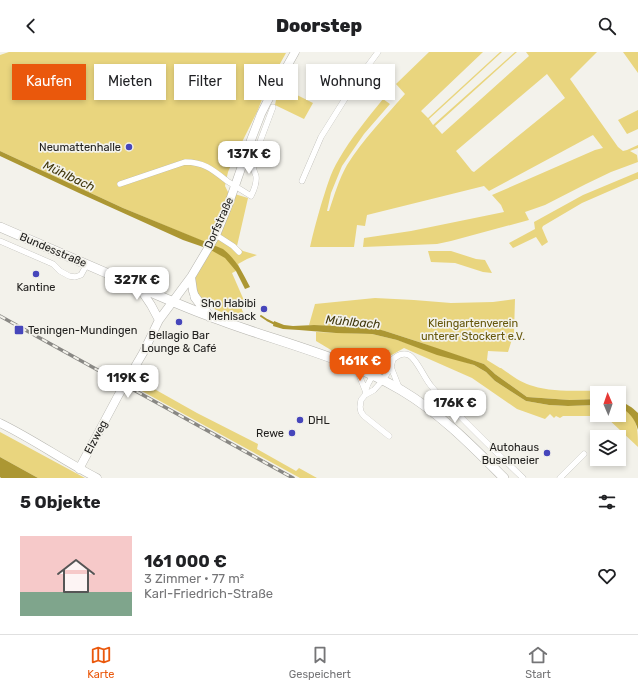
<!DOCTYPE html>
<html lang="de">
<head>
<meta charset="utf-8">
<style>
	:root { --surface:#fff; --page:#f2f2f2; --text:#202124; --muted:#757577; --line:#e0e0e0; --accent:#ea580c }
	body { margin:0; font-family:Rubik,sans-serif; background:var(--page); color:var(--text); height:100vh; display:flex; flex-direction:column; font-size:15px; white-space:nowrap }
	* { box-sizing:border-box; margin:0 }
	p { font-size:13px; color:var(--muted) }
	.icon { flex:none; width:22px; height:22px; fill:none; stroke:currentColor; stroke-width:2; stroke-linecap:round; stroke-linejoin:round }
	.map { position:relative; height:426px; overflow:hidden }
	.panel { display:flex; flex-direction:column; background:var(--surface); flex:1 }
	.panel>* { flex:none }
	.top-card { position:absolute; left:12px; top:12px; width:400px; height:36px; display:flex; gap:8px }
	.needle { width:26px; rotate:358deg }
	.tools { position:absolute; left:590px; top:334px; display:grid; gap:8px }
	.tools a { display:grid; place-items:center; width:36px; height:36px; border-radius:0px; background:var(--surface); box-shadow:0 2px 6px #0003; font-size:20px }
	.price { position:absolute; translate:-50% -34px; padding:0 9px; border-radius:8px; background:#fff; color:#222; font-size:13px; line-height:26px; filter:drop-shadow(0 1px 2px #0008) }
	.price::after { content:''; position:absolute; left:50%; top:24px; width:12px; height:9px; margin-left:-6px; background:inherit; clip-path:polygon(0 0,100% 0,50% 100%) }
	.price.on { background:var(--accent); color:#fff }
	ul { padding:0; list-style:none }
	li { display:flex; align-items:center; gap:12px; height:100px; padding:0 20px }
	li+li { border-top:1px solid var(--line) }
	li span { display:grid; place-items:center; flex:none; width:112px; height:80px; border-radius:0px; color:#555 }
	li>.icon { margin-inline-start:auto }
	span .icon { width:48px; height:48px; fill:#fffc; stroke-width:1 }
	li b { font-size:17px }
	h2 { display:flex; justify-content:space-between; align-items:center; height:48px; padding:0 20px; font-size:17px }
	.chip { padding:0 14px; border-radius:0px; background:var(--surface); box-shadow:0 2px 6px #0003; font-size:14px; line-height:36px }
	.chip.on { background:var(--accent); color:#fff }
	header { display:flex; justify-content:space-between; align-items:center; height:52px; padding:0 20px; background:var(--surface); font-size:18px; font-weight:800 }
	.tab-bar { display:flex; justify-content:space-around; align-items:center; height:56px; border-top:1px solid var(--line); background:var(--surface); font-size:11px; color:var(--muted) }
	.tab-bar a { display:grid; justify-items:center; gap:2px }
	.tab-bar .on { color:var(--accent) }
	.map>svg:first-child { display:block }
</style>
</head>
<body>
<header><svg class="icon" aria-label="back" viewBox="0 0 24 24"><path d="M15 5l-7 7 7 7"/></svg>Doorstep<svg class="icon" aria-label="search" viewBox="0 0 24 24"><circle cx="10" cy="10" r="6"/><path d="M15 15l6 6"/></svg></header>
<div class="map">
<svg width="638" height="426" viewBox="0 0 638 426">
	<rect width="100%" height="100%" fill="#f3f2eb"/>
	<!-- green -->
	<path fill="#e9d57e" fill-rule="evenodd" d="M9 0 286 1 267 35 257 60 234 106 228 120 225 134 228 140 248 146 237 194 243 199 257 203 247 207 238 212 240 217 232 221 246 253 242 256V258L244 262 247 263 245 268C235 264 204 256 199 247 196 244 195 230 194 225L212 193 123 156 0 99V3Z
		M429 0H483L421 59 428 66 500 0H502L429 67 433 73 515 0H517L435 74 442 82 529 4 526 0H597L570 27 618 95 623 99 627 98 638 93V96L630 99 637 103 638 110 611 120 586 132 545 153 525 160 529 168 451 189 437 192 363 195 364 186 411 179 504 160 501 153 492 143 595 98 603 96 593 83 489 139 484 134 367 163 365 174 357 173 354 195H310C313 181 317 167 321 153 326 138 330 121 339 107 351 86 367 67 383 47L390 52 364 82 342 114 331 141 327 159H329C334 144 339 127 347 113 363 87 385 65 405 42L396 32ZM547 22 565 46 474 120 472 119 456 99Z
		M623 0H638V21Z
		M281 35 313 51 304 67 275 53 277 43Z
		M638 58V77L627 82 618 68Z
		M638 120V127H637L582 151 543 174 542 176 548 190 542 194 536 185 513 196 509 191 535 177 534 170 583 143Z
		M428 199H451L476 207 485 208 492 221 483 220 455 211 431 210Z
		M375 246 414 248 451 251 493 250 515 247 514 281 508 300 488 299 487 308 500 316H501C511 323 521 331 533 334 554 341 585 338 607 339L608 341H597V347L570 348 527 345 495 322 493 320 484 312 478 310 440 298 422 291 385 279 363 275 309 273 315 252Z
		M316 280 372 282 397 288 474 313 486 320 495 329 526 349 549 353 568 354 597 353V363H619V355C638 362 638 378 638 395L605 364H563L560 366 556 364 554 366 550 362 545 367 517 357 472 326 404 296 376 312 369 313 331 298 316 289Z
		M133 325 197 361 258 392 257 397 296 419 299 416 317 426H300L129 332Z
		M0 380 85 426H38L0 405Z"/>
	<!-- water -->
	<path fill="#ac9733" d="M0 99 123 156 223 197C237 208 242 220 250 235L245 237 236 219 225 206 209 197 183 188 79 141 0 104Z
		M274 269 284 273 293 274 314 273 363 275 374 276 385 279 422 291 484 312 493 320 495 322 527 345 570 348 597 347V353L568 354 549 353 526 349 495 329 486 320 474 313 437 303 397 288 372 282 336 281 299 278 283 277 273 274Z
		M619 349C627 352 632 355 638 361V378C635 367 629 359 619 355Z
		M0 405 38 426H1L0 425Z"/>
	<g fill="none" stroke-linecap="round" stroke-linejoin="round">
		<!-- stream -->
		<path stroke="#ac9733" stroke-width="2" d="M261 264 267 268 275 272"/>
		<defs>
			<path id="street" d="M302 129 321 85 353 34 378 0
				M120 132 185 110C204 110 213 118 227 129 235 134 243 139 251 144 254 138 257 131 256 124 254 119 253 116 252 111L273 55
				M216 183 233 194 239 200
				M0 189 53 212 60 219 69 224 75 225 81 223 87 212
				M356 315 365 338
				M391 315 400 338
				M365 343C366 327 380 316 392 308 397 304 402 300 409 303 417 307 425 328 432 335 439 344 447 351 455 359 477 382 500 404 523 426
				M389 384 364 364 361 360 360 355 361 348 365 343 374 338 383 328 391 315 393 307
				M560 426 584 402"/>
			<path id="secondary" d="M191 225 193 239 195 245
				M139 235 151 253 159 268
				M0 371C33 387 64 409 97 426
				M79 417 118 344 143 301 159 268 191 225 216 183 229 151 251 88 261 62 267 50 295 0"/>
			<path id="primary" d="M0 175C42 193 84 211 125 229 153 241 181 254 209 264 273 289 341 303 401 338 440 361 472 394 504 426
				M195 245 210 265"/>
		</defs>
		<!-- street casing -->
		<use href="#street" stroke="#b5b4ae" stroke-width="6"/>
		<!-- secondary casing -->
		<use href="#secondary" stroke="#b5b4ae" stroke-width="9"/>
		<!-- primary casing -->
		<use href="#primary" stroke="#b5b4ae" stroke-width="10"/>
		<!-- street -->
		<use href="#street" stroke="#fff" stroke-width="5.5"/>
		<!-- secondary -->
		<use href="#secondary" stroke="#fff" stroke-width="8"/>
		<!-- primary -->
		<use href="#primary" stroke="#fff" stroke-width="9"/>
		<defs>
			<path id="rail" d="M0 264 293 426"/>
		</defs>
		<!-- rail casing -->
		<use href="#rail" stroke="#898884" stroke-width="3.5"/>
		<!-- rail -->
		<use href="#rail" stroke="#f3f2eb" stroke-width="2" stroke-dasharray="6" stroke-linecap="butt"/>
	</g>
	<!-- markers -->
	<g fill="#4646bb" stroke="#f3f2eb" stroke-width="1.5">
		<circle cx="129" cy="95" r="4"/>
		<circle cx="36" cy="222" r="4"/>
		<circle cx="264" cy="257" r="4"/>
		<circle cx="179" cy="270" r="4"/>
		<rect x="14" y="273" width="10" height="10" rx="2"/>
		<circle cx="300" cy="368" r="4"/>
		<circle cx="292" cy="381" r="4"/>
		<circle cx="547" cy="401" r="4"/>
	</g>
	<g text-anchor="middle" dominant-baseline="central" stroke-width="3.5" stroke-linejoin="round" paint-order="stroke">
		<!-- poi labels -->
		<g font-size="11" fill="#21201e" stroke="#f3f2eb" text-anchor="end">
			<text x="121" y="95">Neumattenhalle</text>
			<text x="36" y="235" text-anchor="middle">Kantine</text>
			<text x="256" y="251">Sho Habibi<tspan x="256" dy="13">Mehlsack</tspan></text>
			<text x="28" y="278" text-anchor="start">Teningen-Mundingen</text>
			<text x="179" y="283" text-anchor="middle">Bellagio Bar<tspan x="179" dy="13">Lounge &amp; Café</tspan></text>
			<text x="308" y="368" text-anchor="start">DHL</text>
			<text x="284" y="381">Rewe</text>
			<text x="539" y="395">Autohaus<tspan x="539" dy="13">Buselmeier</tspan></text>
		</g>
		<!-- street labels -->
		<g font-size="11" fill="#21201e" stroke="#f3f2eb">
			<text transform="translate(219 171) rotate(-66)">Dorfstraße</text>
			<text transform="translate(53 198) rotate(23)">Bundesstraße</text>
			<text transform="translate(96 385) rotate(-62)">Elzweg</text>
		</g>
		<!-- park labels -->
		<g font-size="11" fill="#65560a" stroke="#f3f2eb">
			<text x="473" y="271">Kleingartenverein<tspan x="473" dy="13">unterer Stockert e.V.</tspan></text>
		</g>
		<!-- water labels -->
		<g font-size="12" font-style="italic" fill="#40370c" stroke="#f3f2eb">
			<text transform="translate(69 124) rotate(25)">Mühlbach</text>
			<text transform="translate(353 270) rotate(5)">Mühlbach</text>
		</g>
	</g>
</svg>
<div class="tools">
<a><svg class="needle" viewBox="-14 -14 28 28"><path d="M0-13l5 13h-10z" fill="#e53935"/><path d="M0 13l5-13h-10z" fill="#757577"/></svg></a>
<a><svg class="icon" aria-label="layers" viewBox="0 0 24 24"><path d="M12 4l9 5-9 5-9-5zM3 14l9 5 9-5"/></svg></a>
</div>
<b class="price" style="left:249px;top:123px">137K €</b>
<b class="price" style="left:137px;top:249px">327K €</b>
<b class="price on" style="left:360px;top:330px">161K €</b>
<b class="price" style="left:128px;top:347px">119K €</b>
<b class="price" style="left:455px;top:372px">176K €</b>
<div class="top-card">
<a class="chip on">Kaufen</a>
<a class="chip">Mieten</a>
<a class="chip">Filter</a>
<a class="chip">Neu</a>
<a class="chip">Wohnung</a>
</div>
</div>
<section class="panel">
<h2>5 Objekte<svg class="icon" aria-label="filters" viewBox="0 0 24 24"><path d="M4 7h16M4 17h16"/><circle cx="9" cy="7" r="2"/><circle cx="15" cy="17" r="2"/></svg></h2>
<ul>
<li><span style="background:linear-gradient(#f6c9c9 70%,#7fa58c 0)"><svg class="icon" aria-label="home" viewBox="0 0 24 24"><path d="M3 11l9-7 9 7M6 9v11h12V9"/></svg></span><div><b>161 000 €</b><p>3 Zimmer · 77 m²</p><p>Karl-Friedrich-Straße</p></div><svg class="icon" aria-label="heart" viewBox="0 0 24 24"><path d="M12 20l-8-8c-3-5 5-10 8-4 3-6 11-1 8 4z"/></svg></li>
</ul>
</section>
<nav class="tab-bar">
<a class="on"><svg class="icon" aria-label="map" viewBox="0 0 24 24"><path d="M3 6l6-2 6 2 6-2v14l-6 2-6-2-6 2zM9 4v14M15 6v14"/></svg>Karte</a>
<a><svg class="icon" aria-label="saved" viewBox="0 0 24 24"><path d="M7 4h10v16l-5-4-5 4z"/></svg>Gespeichert</a>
<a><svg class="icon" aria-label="home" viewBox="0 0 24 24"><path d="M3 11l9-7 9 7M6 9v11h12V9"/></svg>Start</a>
</nav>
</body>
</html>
